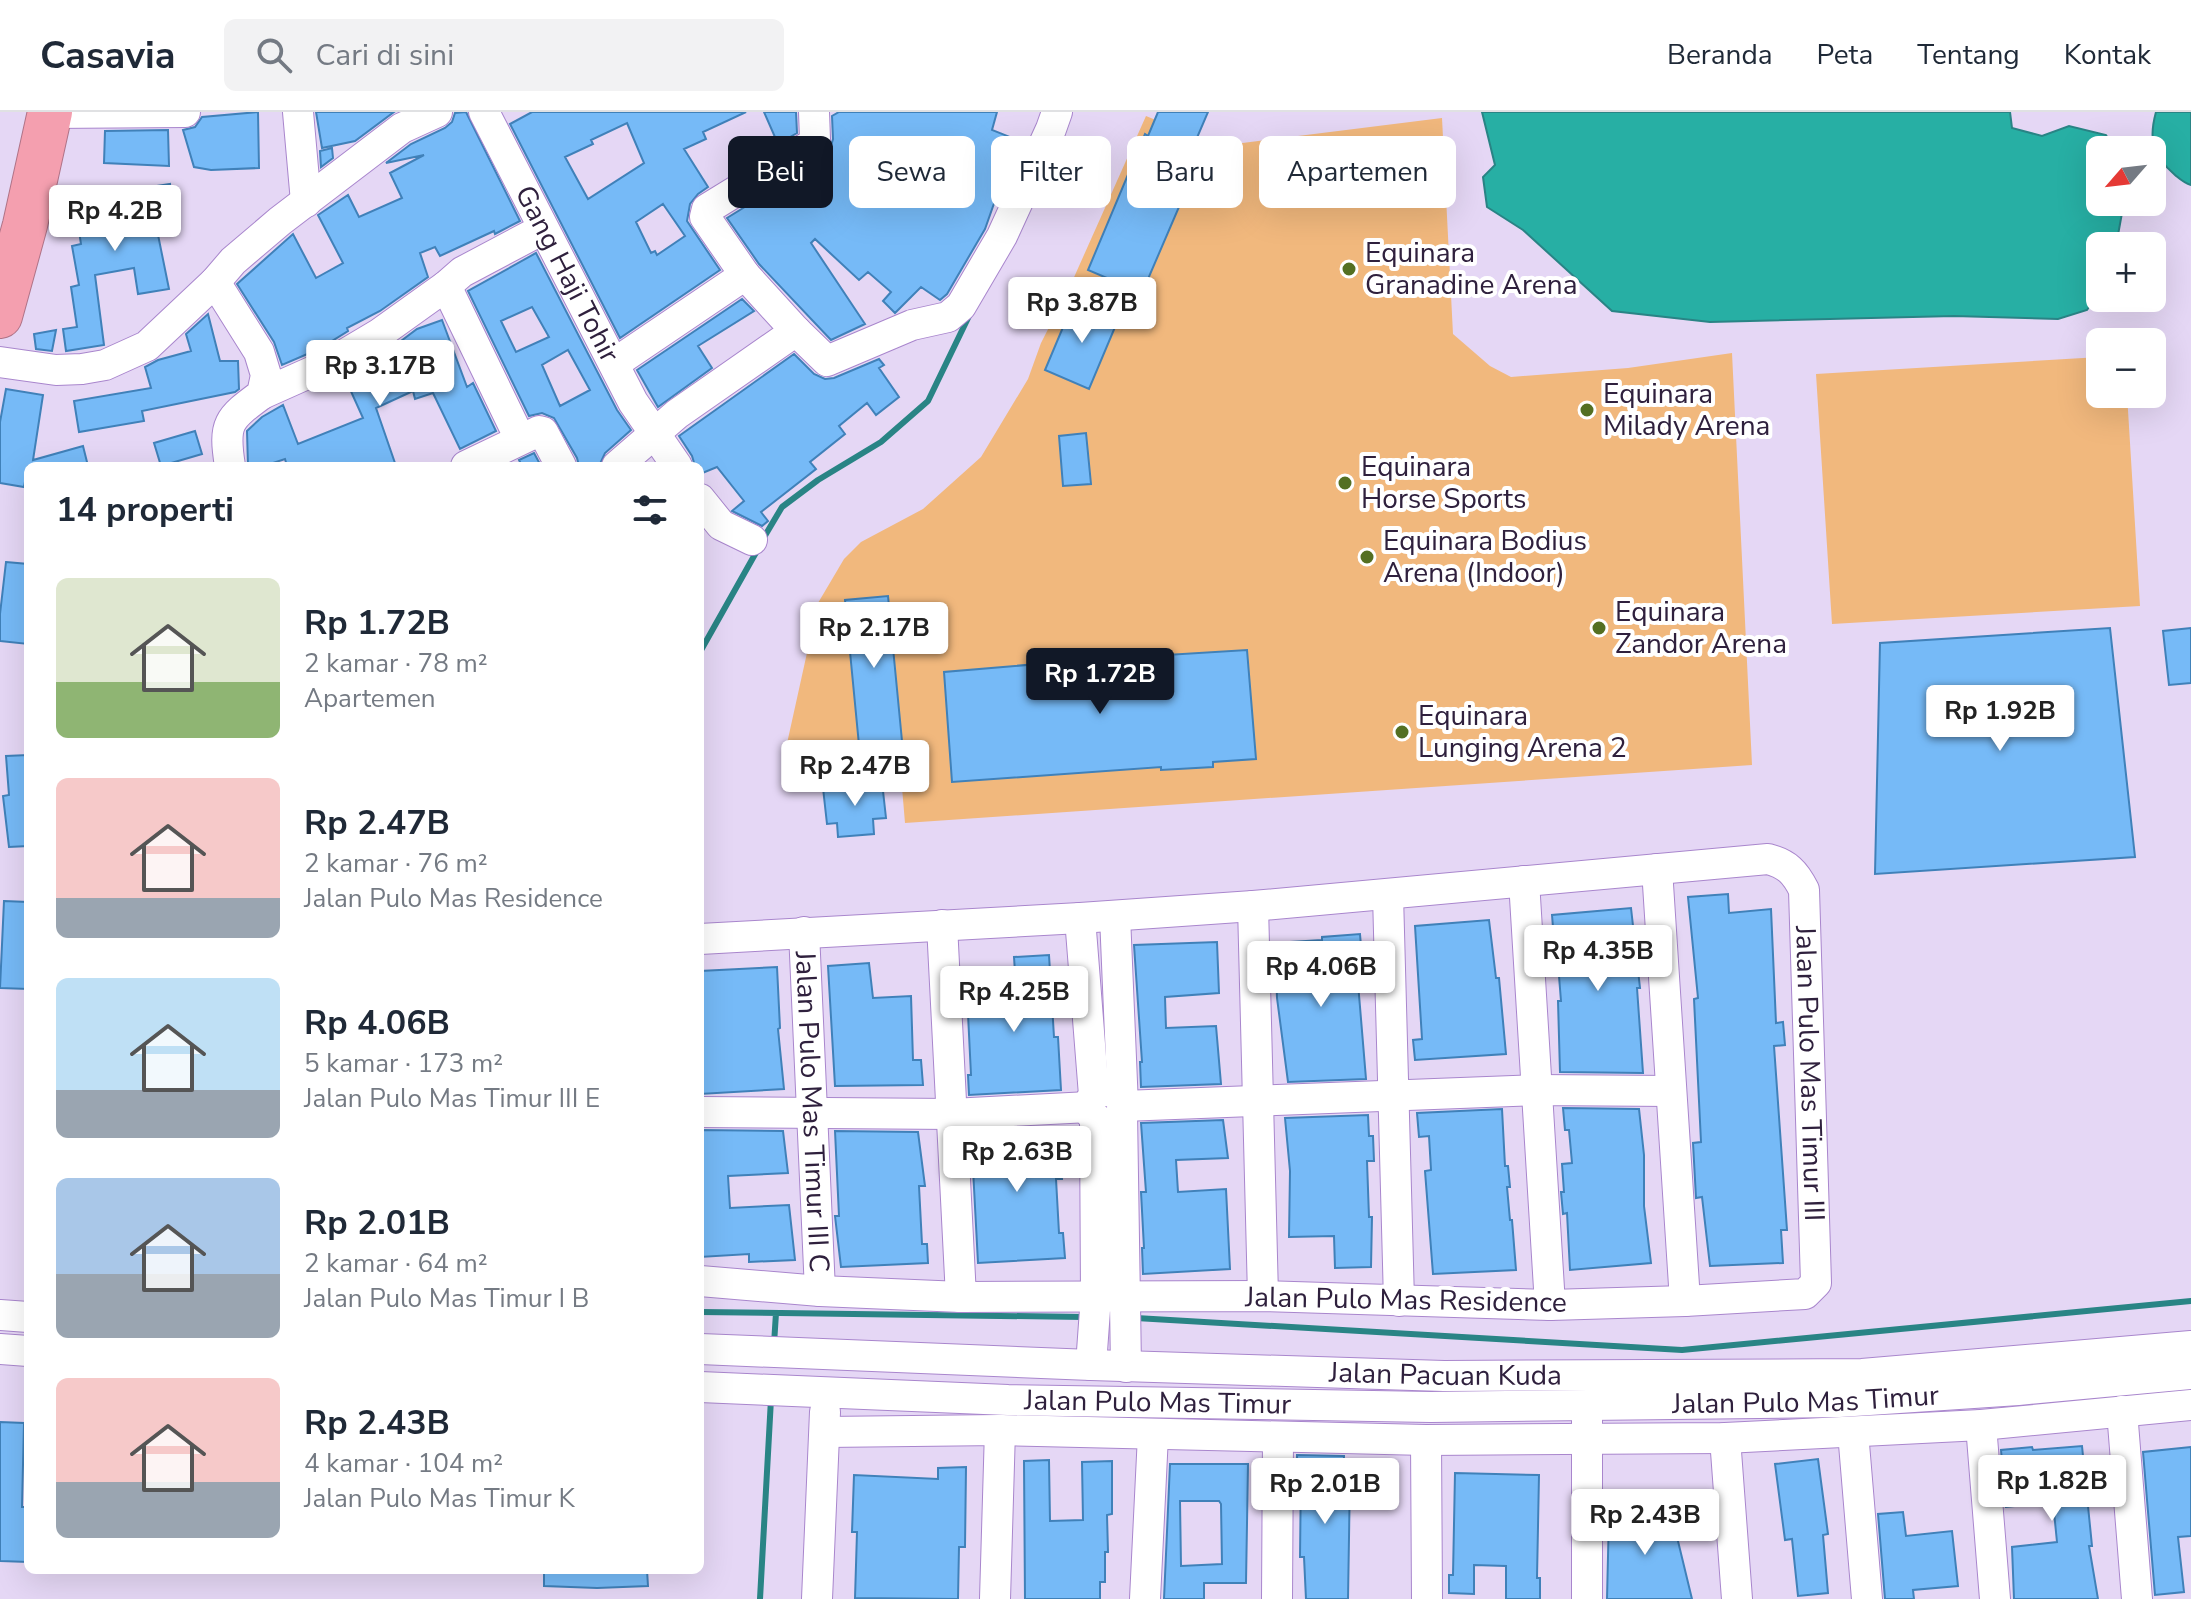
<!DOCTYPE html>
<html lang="id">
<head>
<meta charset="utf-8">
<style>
	:root { --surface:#fff; --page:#f2f2f3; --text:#1f2937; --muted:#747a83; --line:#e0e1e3; --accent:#111827 }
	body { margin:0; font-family:"Nunito Sans",sans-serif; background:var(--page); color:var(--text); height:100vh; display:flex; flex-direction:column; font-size:30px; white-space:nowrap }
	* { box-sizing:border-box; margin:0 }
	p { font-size:26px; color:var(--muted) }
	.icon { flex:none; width:44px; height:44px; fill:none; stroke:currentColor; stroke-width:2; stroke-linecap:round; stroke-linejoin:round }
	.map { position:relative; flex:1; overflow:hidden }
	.side { position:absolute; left:24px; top:350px; width:680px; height:1112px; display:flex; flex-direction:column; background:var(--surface); border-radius:12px; box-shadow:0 8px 32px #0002 }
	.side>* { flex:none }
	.banner { position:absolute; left:728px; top:24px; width:760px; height:72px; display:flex; gap:16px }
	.needle { width:52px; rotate:242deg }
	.fabs { position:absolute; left:2086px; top:24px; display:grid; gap:16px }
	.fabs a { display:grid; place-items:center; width:80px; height:80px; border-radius:12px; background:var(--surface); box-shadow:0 8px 32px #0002; font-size:40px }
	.price { position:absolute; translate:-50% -68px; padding:0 18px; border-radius:8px; background:#fff; color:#222; font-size:26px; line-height:52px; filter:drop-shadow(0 2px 4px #0008) }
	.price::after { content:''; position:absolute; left:50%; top:48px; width:24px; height:18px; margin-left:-12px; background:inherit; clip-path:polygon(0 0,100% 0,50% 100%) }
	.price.selected { background:var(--accent); color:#fff }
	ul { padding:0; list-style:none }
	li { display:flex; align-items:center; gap:24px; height:200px; padding:0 32px }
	li span { display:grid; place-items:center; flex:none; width:224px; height:160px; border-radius:12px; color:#555 }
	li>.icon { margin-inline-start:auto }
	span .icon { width:96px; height:96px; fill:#fffc; stroke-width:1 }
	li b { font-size:34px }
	h2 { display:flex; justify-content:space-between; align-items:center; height:96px; padding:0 32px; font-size:34px }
	.tag { padding:0 28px; border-radius:12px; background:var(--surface); box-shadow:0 8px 32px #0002; font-size:28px; line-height:72px }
	.tag.selected { background:var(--accent); color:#fff }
	header { display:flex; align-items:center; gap:48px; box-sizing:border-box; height:112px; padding:0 40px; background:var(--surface); border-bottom:2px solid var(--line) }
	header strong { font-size:38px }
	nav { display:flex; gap:44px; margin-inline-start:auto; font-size:28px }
	.search { width:560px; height:72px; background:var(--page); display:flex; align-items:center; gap:20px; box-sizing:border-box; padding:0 28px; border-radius:12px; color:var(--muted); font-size:30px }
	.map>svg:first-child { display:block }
</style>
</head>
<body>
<header>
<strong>Casavia</strong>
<div class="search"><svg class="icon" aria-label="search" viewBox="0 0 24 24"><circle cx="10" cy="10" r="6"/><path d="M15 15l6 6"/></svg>Cari di sini</div>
<nav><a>Beranda</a><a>Peta</a><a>Tentang</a><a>Kontak</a></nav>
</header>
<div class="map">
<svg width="2191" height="1487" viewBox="0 0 2191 1487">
	<rect width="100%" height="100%" fill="#e5d7f5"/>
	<!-- green -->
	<path fill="#f1b87d" d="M1146 4 1219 34 1442 6 1453 222 1490 254 1511 265 1628 256 1732 241 1752 653 905 711 899 640 786 636 818 491 844 447 861 430 923 397 981 345 1028 267 1041 231 1071 172Z
		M2100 245V282H2127L2140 494 1832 512 1816 262Z"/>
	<!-- water -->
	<path fill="#27afa4" stroke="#298485" stroke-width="2" d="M1482 0H2010L2012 16 2042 24 2069 14 2106 23 2115 38H2100V90H2124L2116 134H2100V179L2087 198 2058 207 1954 204 1710 210 1612 199 1523 118 1487 95 1483 65 1495 53Z
		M2156 0H2191V73C2184 71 2181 68 2175 63 2153 44 2148 29 2156 0Z"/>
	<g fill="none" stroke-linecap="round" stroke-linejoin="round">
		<!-- stream -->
		<path stroke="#298485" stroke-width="6" d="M763 427 782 395 818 368 881 330 928 289 969 204
			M700 540 758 437
			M700 1200 1084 1205
			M1136 1206 1682 1238 2191 1189
			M774 1232 776 1201
			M760 1487 771 1287"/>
	</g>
	<!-- building -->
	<path fill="#76baf7" stroke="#4081b9" stroke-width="2" fill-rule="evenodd" d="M258 0 259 56 211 58 194 55 183 18 195 15 202 5Z
		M316 0H394L355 29 322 36Z
		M466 0 520 109 495 122 494 119 440 144 435 135 420 141 428 165 380 199 347 216 348 219 319 237 282 253 274 230 237 172 293 122 316 166 343 151 318 103 348 83 359 105 402 86 390 61 424 43 386 51 411 32 445 16 452 10 455 1Z
		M532 0H746L703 20 706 27 684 37 708 75 698 82 690 92 687 109 720 158 620 226 510 12ZM627 11 644 51 588 87 565 45 593 32 591 28ZM663 92 685 124 657 143 655 139 651 141 636 110Z
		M764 0H796L797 21 778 32Z
		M839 0H997L992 18 1025 31 1000 84 997 83 985 117 947 182 940 188 921 175 895 201 883 189 891 180 868 160 859 168 815 127 811 131 865 212 831 228 759 152 727 106 821 48 830 37 833 27 832 4Z
		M1158 0H1208L1190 42 1200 46 1142 181 1088 158 1145 22 1148 24Z
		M168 18 169 54 104 51 105 19Z
		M332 36 333 46 321 55 320 39Z
		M170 72 171 89H163L166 106 155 108 169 177 138 182 134 156 95 163 104 233 66 239 63 217 77 215 71 175 79 173 72 134 81 132 74 87Z
		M536 141 617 298 631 318 605 341 599 354H579L577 346 554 306 542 301 529 304 468 179ZM532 195 549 225 516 240 501 209ZM568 238 590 278 560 294 542 253Z
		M742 187 754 199 698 234 712 256 658 295 637 258Z
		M1074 189 1118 208 1089 277 1045 258Z
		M208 202 220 249H238L239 277 235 280 142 299 144 309 79 320 74 289 151 276 145 255 158 248 191 239 186 222Z
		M442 208 467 275 473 271 496 319 460 337 433 281 415 287 413 279 376 296 396 354H287L285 347 264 354H248L247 319 262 305 283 293 298 332 363 306 344 264 393 235 417 217Z
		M56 218 52 239 36 237 34 222Z
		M794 242 814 262 825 267 834 266 879 247 884 253 879 256 899 285 876 303 867 291 839 314 845 322 810 350 816 357 761 400 768 409 762 414 732 399 744 389 717 355 700 362V354H695L692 344 679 324Z
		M6 277 43 283 33 348 83 334 88 354H28L24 375 0 371V310Z
		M195 319 202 342 161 354 154 331Z
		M1086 321 1091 372 1063 374 1059 324Z
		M534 341 541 354H522L519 348Z
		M6 450 28 452V532L0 529V502Z
		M888 484 902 629 859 633 845 488Z
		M2110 516 2135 745 1875 762 1880 531Z
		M2191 516V571L2169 573 2163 519Z
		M1247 538 1256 647 1213 650V655L1161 658V655L952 670 944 560 1085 548Z
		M28 643V734L9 735 3 684 9 683 6 644Z
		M882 670 886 706 873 707 874 722 838 725 837 711 827 712 823 676Z
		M1728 782 1729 801 1771 797 1776 911 1783 910 1785 933 1774 934 1787 1118H1781L1783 1151 1710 1154 1702 1085 1696 1086 1693 1031 1701 1030 1694 887 1698 886 1688 785Z
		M4 789 28 790V877L0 876Z
		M1631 796 1640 876H1637L1643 961 1560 960 1558 889H1561L1559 864H1561L1558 828H1554L1552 803Z
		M1489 808 1496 866H1499L1506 942 1415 948 1413 928 1422 927 1415 814Z
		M1360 822 1362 846 1356 847 1366 967 1288 970 1277 886 1275 831 1322 828V825Z
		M1217 830 1219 881 1165 885 1166 916 1216 914 1221 972 1141 975 1140 950H1142L1134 833Z
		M1049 843 1054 925H1058L1061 978 969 983 968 963H971L968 902H965L963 878 1016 876 1014 845Z
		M869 851 873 886 911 884 913 948H921L923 973 835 974 828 854Z
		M777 855 780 916 778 917 784 977 700 982V859Z
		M1563 996 1639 997 1644 1043V1094L1651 1151 1570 1158 1567 1101 1563 1102 1561 1080H1564L1562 1052 1572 1051 1569 1018H1565Z
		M1502 997 1505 1054H1508L1510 1075H1507L1510 1108H1512L1516 1158 1433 1162 1425 1059 1431 1058 1429 1024 1419 1025 1417 1001Z
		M1368 1003 1369 1024H1373L1374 1049H1367L1369 1105H1372L1371 1155 1335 1156 1334 1124 1289 1125 1290 1059 1285 1006Z
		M1223 1008 1228 1046 1176 1048 1178 1080 1226 1077 1230 1157 1143 1162 1142 1136H1144L1141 1080H1146L1141 1011Z
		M1057 1015 1062 1067H1056L1059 1121H1063L1065 1146 978 1151 971 1019Z
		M700 1018 783 1019 788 1061 728 1064 730 1096 789 1093 795 1148 749 1150V1142L700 1145Z
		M835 1019 918 1020 925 1074H919L922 1132H927L928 1151 841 1155 835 1104H839Z
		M0 1310 24 1311 22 1395H28V1450L0 1449Z
		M2082 1334 2092 1434H2089L2098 1487H2014L2012 1435 2057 1430 2053 1390 2006 1395 2001 1338 2032 1335 2033 1338Z
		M2191 1335V1424L2178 1425 2184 1480 2155 1483 2143 1340Z
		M1297 1343 1344 1344 1343 1364H1350L1348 1487H1306L1304 1445H1300L1301 1358H1297Z
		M1818 1347 1828 1422 1823 1423 1828 1481 1798 1484 1792 1427 1785 1428 1775 1352Z
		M1049 1348 1050 1409 1083 1408 1082 1350 1112 1349V1402L1107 1403 1108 1440H1105V1470H1100V1487H1025L1024 1349Z
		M1170 1352H1248L1246 1471H1204V1487H1164ZM1180 1389H1219L1221 1392 1222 1452 1181 1454Z
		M966 1355 965 1435H959L958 1487 855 1486 857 1420H852L854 1363 938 1367V1356Z
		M1455 1361 1539 1363 1537 1466H1540V1487H1506V1454L1474 1453V1482L1449 1481V1463H1453Z
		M1670 1396 1692 1487H1607L1609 1402Z
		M1903 1400 1906 1424 1952 1419 1958 1474 1913 1478 1914 1487H1885L1878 1402Z
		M544 1458H647L648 1474 597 1476 544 1474Z"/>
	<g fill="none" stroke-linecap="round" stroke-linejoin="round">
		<defs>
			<g id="minor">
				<path d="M298 0 306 90"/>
				<path id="s1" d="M484 0 633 290 677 354"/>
				<path d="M49 1 185 0"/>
				<path d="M215 170 259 240 266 263 262 282C228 307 223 311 230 354"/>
				<path d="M446 174 462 160 543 117"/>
				<path d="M796 219 827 249 912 213 948 205 961 194 1002 124 1051 17 1057 0"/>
				<path d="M0 250 56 258 82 257 105 253 147 234 215 170 233 149 280 109 402 16 437 0"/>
				<path d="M615 251 745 163"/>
				<path d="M262 282 327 253 379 222 446 174 520 327"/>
				<path d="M466 354 539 319 543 320 561 354"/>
				<path d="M617 354 677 302 796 219 745 163 705 105 707 97 811 33 815 27 814 0"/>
				<path d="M700 387 721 413 752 428"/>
				<path d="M1657 757 1685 1189"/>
				<path d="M1524 769 1550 1193"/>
				<path d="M1388 783 1399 1189"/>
				<path d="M1253 794 1263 1184"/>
				<path d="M1115 804 1123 994C1121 1007 1113 1012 1100 1010L1091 1002 1090 989 1099 979H1112L1121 987"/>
				<path d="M1080 806 1094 983"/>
				<path d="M942 813 961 1185"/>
				<path id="s2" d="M804 820 820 1179"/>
				<path id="s3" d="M700 827 1080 806 1253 794 1768 747C1787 752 1795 760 1804 778L1816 1171 1805 1182 1685 1189 1550 1193 1263 1184 961 1185 820 1179 700 1169"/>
				<path d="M1123 994 1536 978 1671 979"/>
				<path d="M700 1000 952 1002 1089 995"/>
				<path d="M1122 1000 1126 1255"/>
				<path d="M0 1203 28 1205"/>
				<path d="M0 1237 28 1239"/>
				<path id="s4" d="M700 1237 1091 1253 1444 1264 1862 1262 2191 1234"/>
				<path d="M1091 1253 1096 1184 1095 1007"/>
				<path id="s5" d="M700 1275 1008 1288 1431 1295 1839 1290 2018 1278 2191 1262"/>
				<path d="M2122 1299 2137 1487"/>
				<path d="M1981 1313 1995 1487"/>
				<path d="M825 1320 1000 1318 1426 1328 1725 1326 1981 1313 2191 1293"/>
				<path d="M1853 1320 1867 1487"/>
				<path d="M1725 1326 1737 1487"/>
				<path d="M1426 1328 1427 1487"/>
				<path d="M817 1487 825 1300"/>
				<path d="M995 1487 1000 1318"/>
				<path d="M1145 1487 1153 1323"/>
				<path d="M1277 1487 1278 1326"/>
				<path d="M1587 1487V1305"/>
			</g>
			<path id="highway" d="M0 204 25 113 50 0"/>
		</defs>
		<!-- minor casing -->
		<use href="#minor" stroke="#a986cd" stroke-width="32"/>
		<!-- highway casing -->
		<use href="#highway" stroke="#af7387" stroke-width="46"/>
		<!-- minor -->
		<use href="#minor" stroke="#fff" stroke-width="30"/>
		<!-- highway -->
		<use href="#highway" stroke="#f49faf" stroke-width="44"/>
	</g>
	<!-- markers -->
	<g fill="#546f22" stroke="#fff" stroke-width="3">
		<circle cx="1349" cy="157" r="8"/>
		<circle cx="1587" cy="298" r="8"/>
		<circle cx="1345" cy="371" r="8"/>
		<circle cx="1367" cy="445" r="8"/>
		<circle cx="1599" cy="516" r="8"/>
		<circle cx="1402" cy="620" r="8"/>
	</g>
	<g text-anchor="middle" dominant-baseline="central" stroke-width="8" stroke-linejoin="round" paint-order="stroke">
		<!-- poi labels -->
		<g font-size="28" fill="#2f203d" stroke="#fff" text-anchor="start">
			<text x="1365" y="141">Equinara<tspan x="1365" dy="32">Granadine Arena</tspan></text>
			<text x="1603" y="282">Equinara<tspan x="1603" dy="32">Milady Arena</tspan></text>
			<text x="1361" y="355">Equinara<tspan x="1361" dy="32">Horse Sports</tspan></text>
			<text x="1383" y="429">Equinara Bodius<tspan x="1383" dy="32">Arena (Indoor)</tspan></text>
			<text x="1615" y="500">Equinara<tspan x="1615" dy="32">Zandor Arena</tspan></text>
			<text x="1418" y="604">Equinara<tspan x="1418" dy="32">Lunging Arena 2</tspan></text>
		</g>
		<!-- street labels -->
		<g font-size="28" fill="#2f203d" stroke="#fff">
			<text stroke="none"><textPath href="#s1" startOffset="182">Gang Haji Tohir</textPath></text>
			<text stroke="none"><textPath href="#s3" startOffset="1304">Jalan Pulo Mas Timur III</textPath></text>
			<text stroke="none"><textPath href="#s2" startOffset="180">Jalan Pulo Mas Timur III C</textPath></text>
			<text transform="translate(1406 1188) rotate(1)">Jalan Pulo Mas Residence</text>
			<text stroke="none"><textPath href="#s4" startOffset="746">Jalan Pacuan Kuda</textPath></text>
			<text stroke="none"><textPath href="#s5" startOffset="1106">Jalan Pulo Mas Timur</textPath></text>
			<text stroke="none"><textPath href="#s5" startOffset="458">Jalan Pulo Mas Timur</textPath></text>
		</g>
	</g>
</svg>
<div class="fabs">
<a><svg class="needle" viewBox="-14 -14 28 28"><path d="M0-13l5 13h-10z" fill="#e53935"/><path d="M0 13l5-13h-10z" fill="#747a83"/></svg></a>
<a>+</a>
<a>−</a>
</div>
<b class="price" style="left:115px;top:141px">Rp 4.2B</b>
<b class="price" style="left:1082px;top:233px">Rp 3.87B</b>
<b class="price" style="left:380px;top:296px">Rp 3.17B</b>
<b class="price" style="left:874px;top:558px">Rp 2.17B</b>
<b class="price selected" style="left:1100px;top:604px">Rp 1.72B</b>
<b class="price" style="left:2000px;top:641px">Rp 1.92B</b>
<b class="price" style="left:855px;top:696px">Rp 2.47B</b>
<b class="price" style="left:1598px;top:881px">Rp 4.35B</b>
<b class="price" style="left:1321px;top:897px">Rp 4.06B</b>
<b class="price" style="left:1014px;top:922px">Rp 4.25B</b>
<b class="price" style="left:1017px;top:1082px">Rp 2.63B</b>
<b class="price" style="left:2052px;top:1411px">Rp 1.82B</b>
<b class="price" style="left:1325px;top:1414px">Rp 2.01B</b>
<b class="price" style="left:1645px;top:1445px">Rp 2.43B</b>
<div class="banner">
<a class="tag selected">Beli</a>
<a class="tag">Sewa</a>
<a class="tag">Filter</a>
<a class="tag">Baru</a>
<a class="tag">Apartemen</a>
</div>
<section class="side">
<h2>14 properti<svg class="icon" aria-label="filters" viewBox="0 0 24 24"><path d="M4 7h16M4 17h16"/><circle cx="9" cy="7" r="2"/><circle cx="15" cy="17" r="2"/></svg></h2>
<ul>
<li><span style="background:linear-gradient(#dfe7d0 65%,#8fb573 0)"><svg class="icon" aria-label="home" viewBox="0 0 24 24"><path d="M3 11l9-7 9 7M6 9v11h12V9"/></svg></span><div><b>Rp 1.72B</b><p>2 kamar · 78 m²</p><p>Apartemen</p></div></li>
<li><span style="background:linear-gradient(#f6c9c9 75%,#9aa5b1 0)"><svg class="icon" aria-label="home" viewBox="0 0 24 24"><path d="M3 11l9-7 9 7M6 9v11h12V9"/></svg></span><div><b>Rp 2.47B</b><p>2 kamar · 76 m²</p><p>Jalan Pulo Mas Residence</p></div></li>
<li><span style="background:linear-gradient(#bfe0f5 70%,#9aa5b1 0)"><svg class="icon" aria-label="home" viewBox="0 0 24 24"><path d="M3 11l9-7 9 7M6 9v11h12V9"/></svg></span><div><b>Rp 4.06B</b><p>5 kamar · 173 m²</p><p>Jalan Pulo Mas Timur III E</p></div></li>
<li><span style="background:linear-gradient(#a9c7e8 60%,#9aa5b1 0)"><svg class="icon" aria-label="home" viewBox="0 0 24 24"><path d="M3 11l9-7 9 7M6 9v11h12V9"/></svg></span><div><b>Rp 2.01B</b><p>2 kamar · 64 m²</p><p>Jalan Pulo Mas Timur I B</p></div></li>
<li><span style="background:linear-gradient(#f6c9c9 65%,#9aa5b1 0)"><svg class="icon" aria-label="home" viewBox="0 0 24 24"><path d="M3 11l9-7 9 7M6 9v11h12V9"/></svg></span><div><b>Rp 2.43B</b><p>4 kamar · 104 m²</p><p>Jalan Pulo Mas Timur K</p></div></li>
</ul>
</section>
</div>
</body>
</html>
